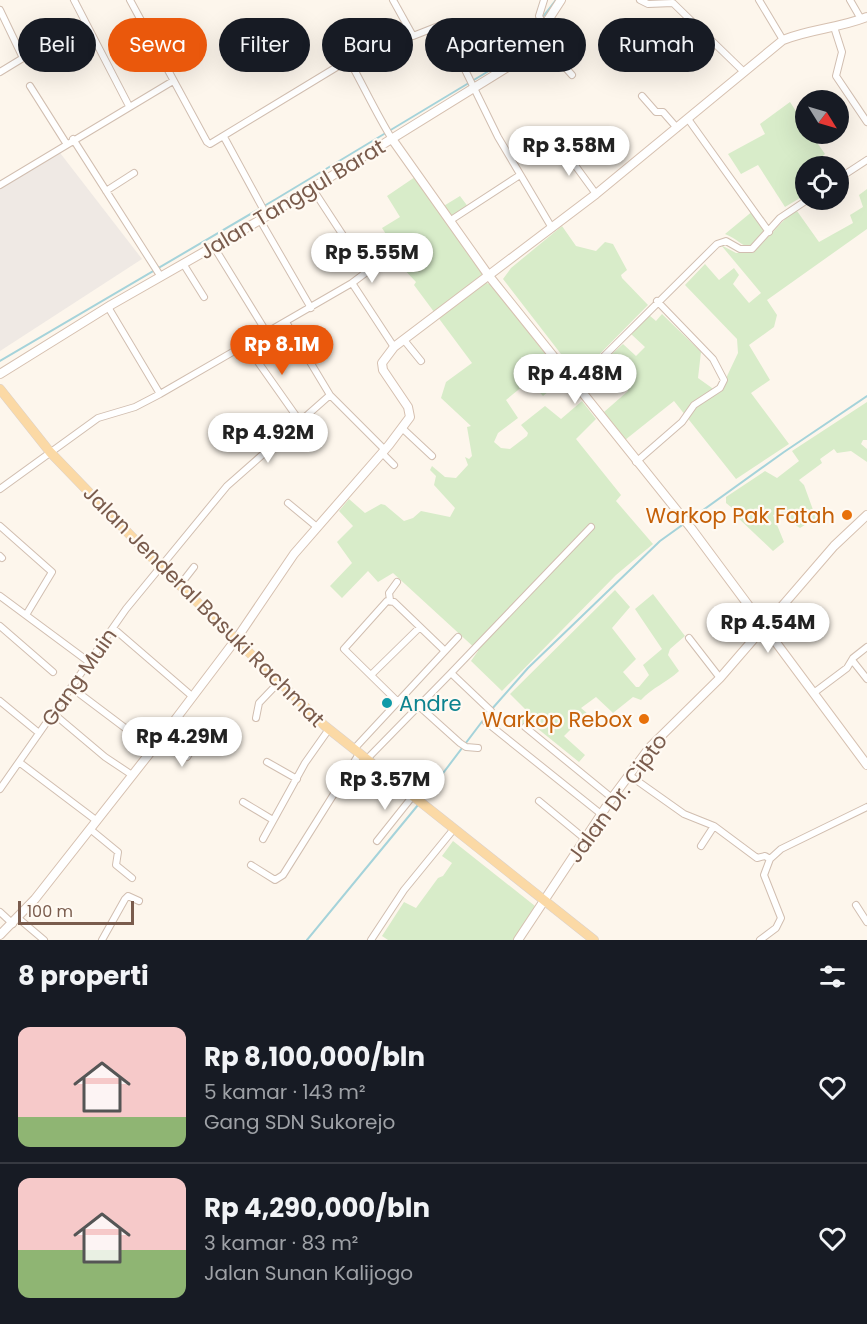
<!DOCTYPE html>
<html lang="id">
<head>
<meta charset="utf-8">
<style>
	:root { --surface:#171b24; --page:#20242c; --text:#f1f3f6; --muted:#9ea1a6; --line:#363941; --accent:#ea580c }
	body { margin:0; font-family:Poppins,sans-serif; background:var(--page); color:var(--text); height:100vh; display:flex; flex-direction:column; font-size:22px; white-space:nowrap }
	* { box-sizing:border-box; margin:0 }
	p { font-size:20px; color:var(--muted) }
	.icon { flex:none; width:33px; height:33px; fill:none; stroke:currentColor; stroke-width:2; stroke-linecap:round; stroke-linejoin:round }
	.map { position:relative; height:940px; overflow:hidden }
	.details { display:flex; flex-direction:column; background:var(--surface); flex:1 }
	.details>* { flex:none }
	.banner { position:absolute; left:18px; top:18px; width:831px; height:54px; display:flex; gap:12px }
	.needle { width:39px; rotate:127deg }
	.buttons { position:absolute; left:795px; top:90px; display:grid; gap:12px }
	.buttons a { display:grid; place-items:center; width:54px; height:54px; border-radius:50%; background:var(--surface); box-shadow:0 6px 24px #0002; font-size:30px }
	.scale { position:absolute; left:18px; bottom:15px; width:116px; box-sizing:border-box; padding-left:6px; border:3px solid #7a5c4d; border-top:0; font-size:16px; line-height:21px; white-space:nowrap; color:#7a5c4d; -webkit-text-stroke:4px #fffaf3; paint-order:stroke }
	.price { position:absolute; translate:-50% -51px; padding:0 14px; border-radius:21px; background:#fff; color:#222; font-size:20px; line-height:39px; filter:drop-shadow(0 2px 3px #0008) }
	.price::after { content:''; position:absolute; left:50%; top:36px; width:18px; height:14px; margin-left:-9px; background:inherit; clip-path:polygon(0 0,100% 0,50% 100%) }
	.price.on { background:var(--accent); color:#fff }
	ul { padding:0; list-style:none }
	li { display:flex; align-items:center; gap:18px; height:150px; padding:0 18px }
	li+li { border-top:2px solid var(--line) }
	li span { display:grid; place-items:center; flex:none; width:168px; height:120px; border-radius:12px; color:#555 }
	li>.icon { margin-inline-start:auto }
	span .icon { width:72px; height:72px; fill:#fffc; stroke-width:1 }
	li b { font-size:26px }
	h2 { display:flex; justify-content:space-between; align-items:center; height:72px; padding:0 18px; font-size:26px }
	.tag { padding:0 21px; border-radius:27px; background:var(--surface); box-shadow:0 6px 24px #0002; font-size:21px; line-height:54px }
	.tag.on { background:var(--accent); color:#fff }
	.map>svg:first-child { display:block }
</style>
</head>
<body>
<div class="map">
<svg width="867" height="940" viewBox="0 0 867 940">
	<rect width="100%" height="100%" fill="#fdf6ec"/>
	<!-- industrial -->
	<path fill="#efe9e4" d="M57 149 142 259 0 351V188Z"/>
	<!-- green -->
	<path fill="#d8ecc9" d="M790 102 805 125 806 134H811L825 154 814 164 815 166H806L805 195 785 207 758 165 741 174 728 154 765 134 760 124Z
		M415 177 442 207 460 196 469 208 450 220 485 272 487 283 491 285 558 370 544 383 549 391 543 396 529 381 506 400 518 418 498 433 494 442 501 448 510 449 527 436 528 433 521 425 545 406 561 419 582 401 596 419 576 439 621 495 616 501 653 544 616 575 502 691 471 661 478 651 393 573 378 582 368 571 342 598 330 586 352 563 337 542 353 526 339 511 349 499 365 513 381 504 385 505 404 521 413 518 421 511 450 517 455 508 434 485 436 476 430 470 432 466 445 477 456 478 468 465 465 457 469 459 472 456 467 427 471 426 441 398 446 382 472 363 414 285 416 282 384 248 391 242 382 228 400 217 387 196Z
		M867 189V229L767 300 777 315 774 327 749 345 770 380 751 393 789 444 736 479 674 401 625 440 604 412 628 391 604 361 623 344 636 356 645 347 631 334 649 315 656 321 662 314 701 352 698 378 719 393 738 353 737 339 685 285 705 264 719 280 734 268 739 275 733 284 749 303 761 293 721 245 736 253H753L787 217 797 211 819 242 853 223 850 215 863 207 859 195Z
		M754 210 766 230C745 258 747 243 725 234Z
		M562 226 576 246 596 251 605 242 613 244 627 270 621 275 622 278 648 305 578 376 503 279 511 268Z
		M867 402V440H863L861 444 867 449V462L851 451 837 453 834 449 820 459 822 463 799 480 804 485 816 518 800 528 779 514 773 515 784 542 773 551 735 515 736 511 726 503V497L765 471 777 478 799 461 792 451Z
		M615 590 630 607 612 628 636 659 623 672 636 687H639L649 675 643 665 662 649 635 609 653 594 685 636 670 649 668 655 679 671C666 683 653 687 641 700L633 697 613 713 596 697 581 708 596 721 588 729 579 721 564 736 585 755 579 762 527 720 521 727 516 723 526 710 510 694Z
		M453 841 535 906 514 940H388L382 936 404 902 416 908 438 878 443 876 452 863 442 856Z"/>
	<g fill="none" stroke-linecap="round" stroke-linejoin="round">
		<!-- stream -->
		<path stroke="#a5d3da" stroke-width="2" d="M0 361 276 199 497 66 517 50 556 0
			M491 710 528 668 660 541 784 452 867 396
			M422 801 487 715
			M307 940 418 805"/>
		<defs>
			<path id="street" d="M74 0 129 106
				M130 0 207 142 210 144 406 25
				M393 0 413 36 441 25 445 29 498 137 552 228
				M640 0 648 4 673 3 744 72
				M759 0 783 40
				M850 0 861 19
				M0 10 23 58 0 72
				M544 27 539 16 544 0
				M834 27 842 52 836 76 867 122
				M537 36 572 75
				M23 58 49 44 57 58
				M349 60C364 87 376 113 392 139
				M30 86 66 143
				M642 96 656 112H663L677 128
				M688 119 769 232
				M224 137 267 216
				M73 139 161 277
				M561 146 596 194
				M838 179 867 160
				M0 185 173 81
				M312 188 367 272
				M106 191 134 173
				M260 220 311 308
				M451 220 520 175
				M214 247 267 333
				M184 265 204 297
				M352 283 376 265
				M108 307 160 394
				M286 322 330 395
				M404 340 421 361
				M246 345 299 420
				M576 384 717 244 726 241 740 249H752L780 218 807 200
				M402 428 432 456
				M382 453 394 465
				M636 462 682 422 694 405 720 388 724 380 713 359 657 301
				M0 489 98 418 135 407 160 394 352 283 394 347
				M288 503 317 527
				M0 526 52 572 26 615
				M0 556 2 558
				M180 585 194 567
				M0 596 89 662
				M390 600 389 593 397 582
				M0 626 53 672
				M113 628 193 697
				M689 638 720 678
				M852 660 867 679
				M451 673 591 527
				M371 675 420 627
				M72 688 153 749
				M815 692 847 668 853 658 867 647
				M0 701 39 733
				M397 701 344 649 387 601 394 602 445 651
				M420 707 460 743 466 747 478 748
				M54 714 105 757 132 775
				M256 718 259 703 280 681
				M525 727 612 798
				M161 738 187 757 197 742
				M354 749 458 637
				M366 760 451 673 491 711 486 722 601 814
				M19 762 97 821
				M267 762 297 779
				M629 775 684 814 714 826 757 858 765 856 770 859
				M0 789 126 609 227 486 330 395 385 450
				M539 801 585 839
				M243 802 273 820
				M90 829 118 852 116 865 132 878
				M263 839 305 763 329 729
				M377 841 412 797
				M701 846 714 826
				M251 865 275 880 283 875 359 754
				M856 905 867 922
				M0 912 13 924
				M18 918 44 940
				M102 940 125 899 128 896 139 901
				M371 940 404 890 453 830
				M760 940 776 928 781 918 764 875 770 859 781 849 867 807"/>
			<path id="secondary" d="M392 139 489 276 691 528 867 765
				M0 374 111 305 267 216 511 65 528 51 561 0
				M0 935 35 899 153 749 237 638 294 554 389 445 410 417 408 407 383 370 382 363 394 347 596 194 783 40C810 29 840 28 867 17
				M518 940 612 798 650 747 720 678 834 546 867 515"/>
			<path id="primary" d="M0 389 50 452 162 568 325 726 594 940"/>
		</defs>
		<!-- street casing -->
		<use href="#street" stroke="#d1beb0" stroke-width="8"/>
		<!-- secondary casing -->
		<use href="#secondary" stroke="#d6c0b0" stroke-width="10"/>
		<!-- primary casing -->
		<use href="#primary" stroke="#dad1cd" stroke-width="10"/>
		<!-- street -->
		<use href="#street" stroke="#fff" stroke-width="6"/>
		<!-- secondary -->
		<use href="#secondary" stroke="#fff" stroke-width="8"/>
		<!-- primary -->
		<use href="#primary" stroke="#fbd9a5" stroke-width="9"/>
	</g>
	<!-- markers -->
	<g fill="#e8710a" stroke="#fffaf3" stroke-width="2">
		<circle cx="847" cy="515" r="6"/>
		<circle cx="644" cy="719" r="6"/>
	</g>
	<circle fill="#0f9aa8" stroke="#fffaf3" stroke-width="2" cx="387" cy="703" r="6"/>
	<g text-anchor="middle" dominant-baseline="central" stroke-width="4.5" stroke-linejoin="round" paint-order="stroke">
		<!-- street labels -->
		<g font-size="21" fill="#7a5c4d" stroke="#fffaf3">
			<text transform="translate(292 199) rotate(-31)">Jalan Tanggul Barat</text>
			<text transform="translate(204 606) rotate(45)">Jalan Jenderal Basuki Rachmat</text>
			<text transform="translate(79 677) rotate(-55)">Gang Muin</text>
			<text transform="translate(617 798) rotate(-54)">Jalan Dr. Cipto</text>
		</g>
		<!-- food labels -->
		<g font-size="21" fill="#c56008" stroke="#fffaf3" text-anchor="end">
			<text x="835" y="515">Warkop Pak Fatah</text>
			<text x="632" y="719">Warkop Rebox</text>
		</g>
		<!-- culture labels -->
		<g font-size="21" fill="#0d838f" stroke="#fffaf3" text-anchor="start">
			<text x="399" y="703">Andre</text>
		</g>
	</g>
</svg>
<div class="buttons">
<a><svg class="needle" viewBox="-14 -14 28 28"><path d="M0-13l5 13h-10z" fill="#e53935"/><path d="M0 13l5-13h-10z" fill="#9ea1a6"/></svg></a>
<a><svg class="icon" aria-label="locate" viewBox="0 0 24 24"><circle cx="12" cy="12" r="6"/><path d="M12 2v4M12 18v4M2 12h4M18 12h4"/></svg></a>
</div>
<div class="scale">100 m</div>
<b class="price" style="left:569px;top:177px">Rp 3.58M</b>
<b class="price" style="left:372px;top:284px">Rp 5.55M</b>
<b class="price on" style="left:282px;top:376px">Rp 8.1M</b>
<b class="price" style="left:575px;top:405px">Rp 4.48M</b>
<b class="price" style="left:268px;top:464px">Rp 4.92M</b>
<b class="price" style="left:768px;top:654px">Rp 4.54M</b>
<b class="price" style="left:182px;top:768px">Rp 4.29M</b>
<b class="price" style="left:385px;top:811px">Rp 3.57M</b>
<div class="banner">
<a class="tag">Beli</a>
<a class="tag on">Sewa</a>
<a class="tag">Filter</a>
<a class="tag">Baru</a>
<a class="tag">Apartemen</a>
<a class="tag">Rumah</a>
</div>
</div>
<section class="details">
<h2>8 properti<svg class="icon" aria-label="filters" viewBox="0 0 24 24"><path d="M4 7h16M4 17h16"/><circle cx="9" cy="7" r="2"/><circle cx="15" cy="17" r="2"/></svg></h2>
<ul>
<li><span style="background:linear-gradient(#f6c9c9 75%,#8fb573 0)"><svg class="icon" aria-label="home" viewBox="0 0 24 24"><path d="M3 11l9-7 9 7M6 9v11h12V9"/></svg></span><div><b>Rp 8,100,000/bln</b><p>5 kamar · 143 m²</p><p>Gang SDN Sukorejo</p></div><svg class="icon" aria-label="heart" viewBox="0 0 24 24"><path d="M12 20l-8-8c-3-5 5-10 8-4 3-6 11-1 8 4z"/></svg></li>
<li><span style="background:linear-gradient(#f6c9c9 60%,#8fb573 0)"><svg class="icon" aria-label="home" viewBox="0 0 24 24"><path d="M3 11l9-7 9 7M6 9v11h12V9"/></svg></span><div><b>Rp 4,290,000/bln</b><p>3 kamar · 83 m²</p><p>Jalan Sunan Kalijogo</p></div><svg class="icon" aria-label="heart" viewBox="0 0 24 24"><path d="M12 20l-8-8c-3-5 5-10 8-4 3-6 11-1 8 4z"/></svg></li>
</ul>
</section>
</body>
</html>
